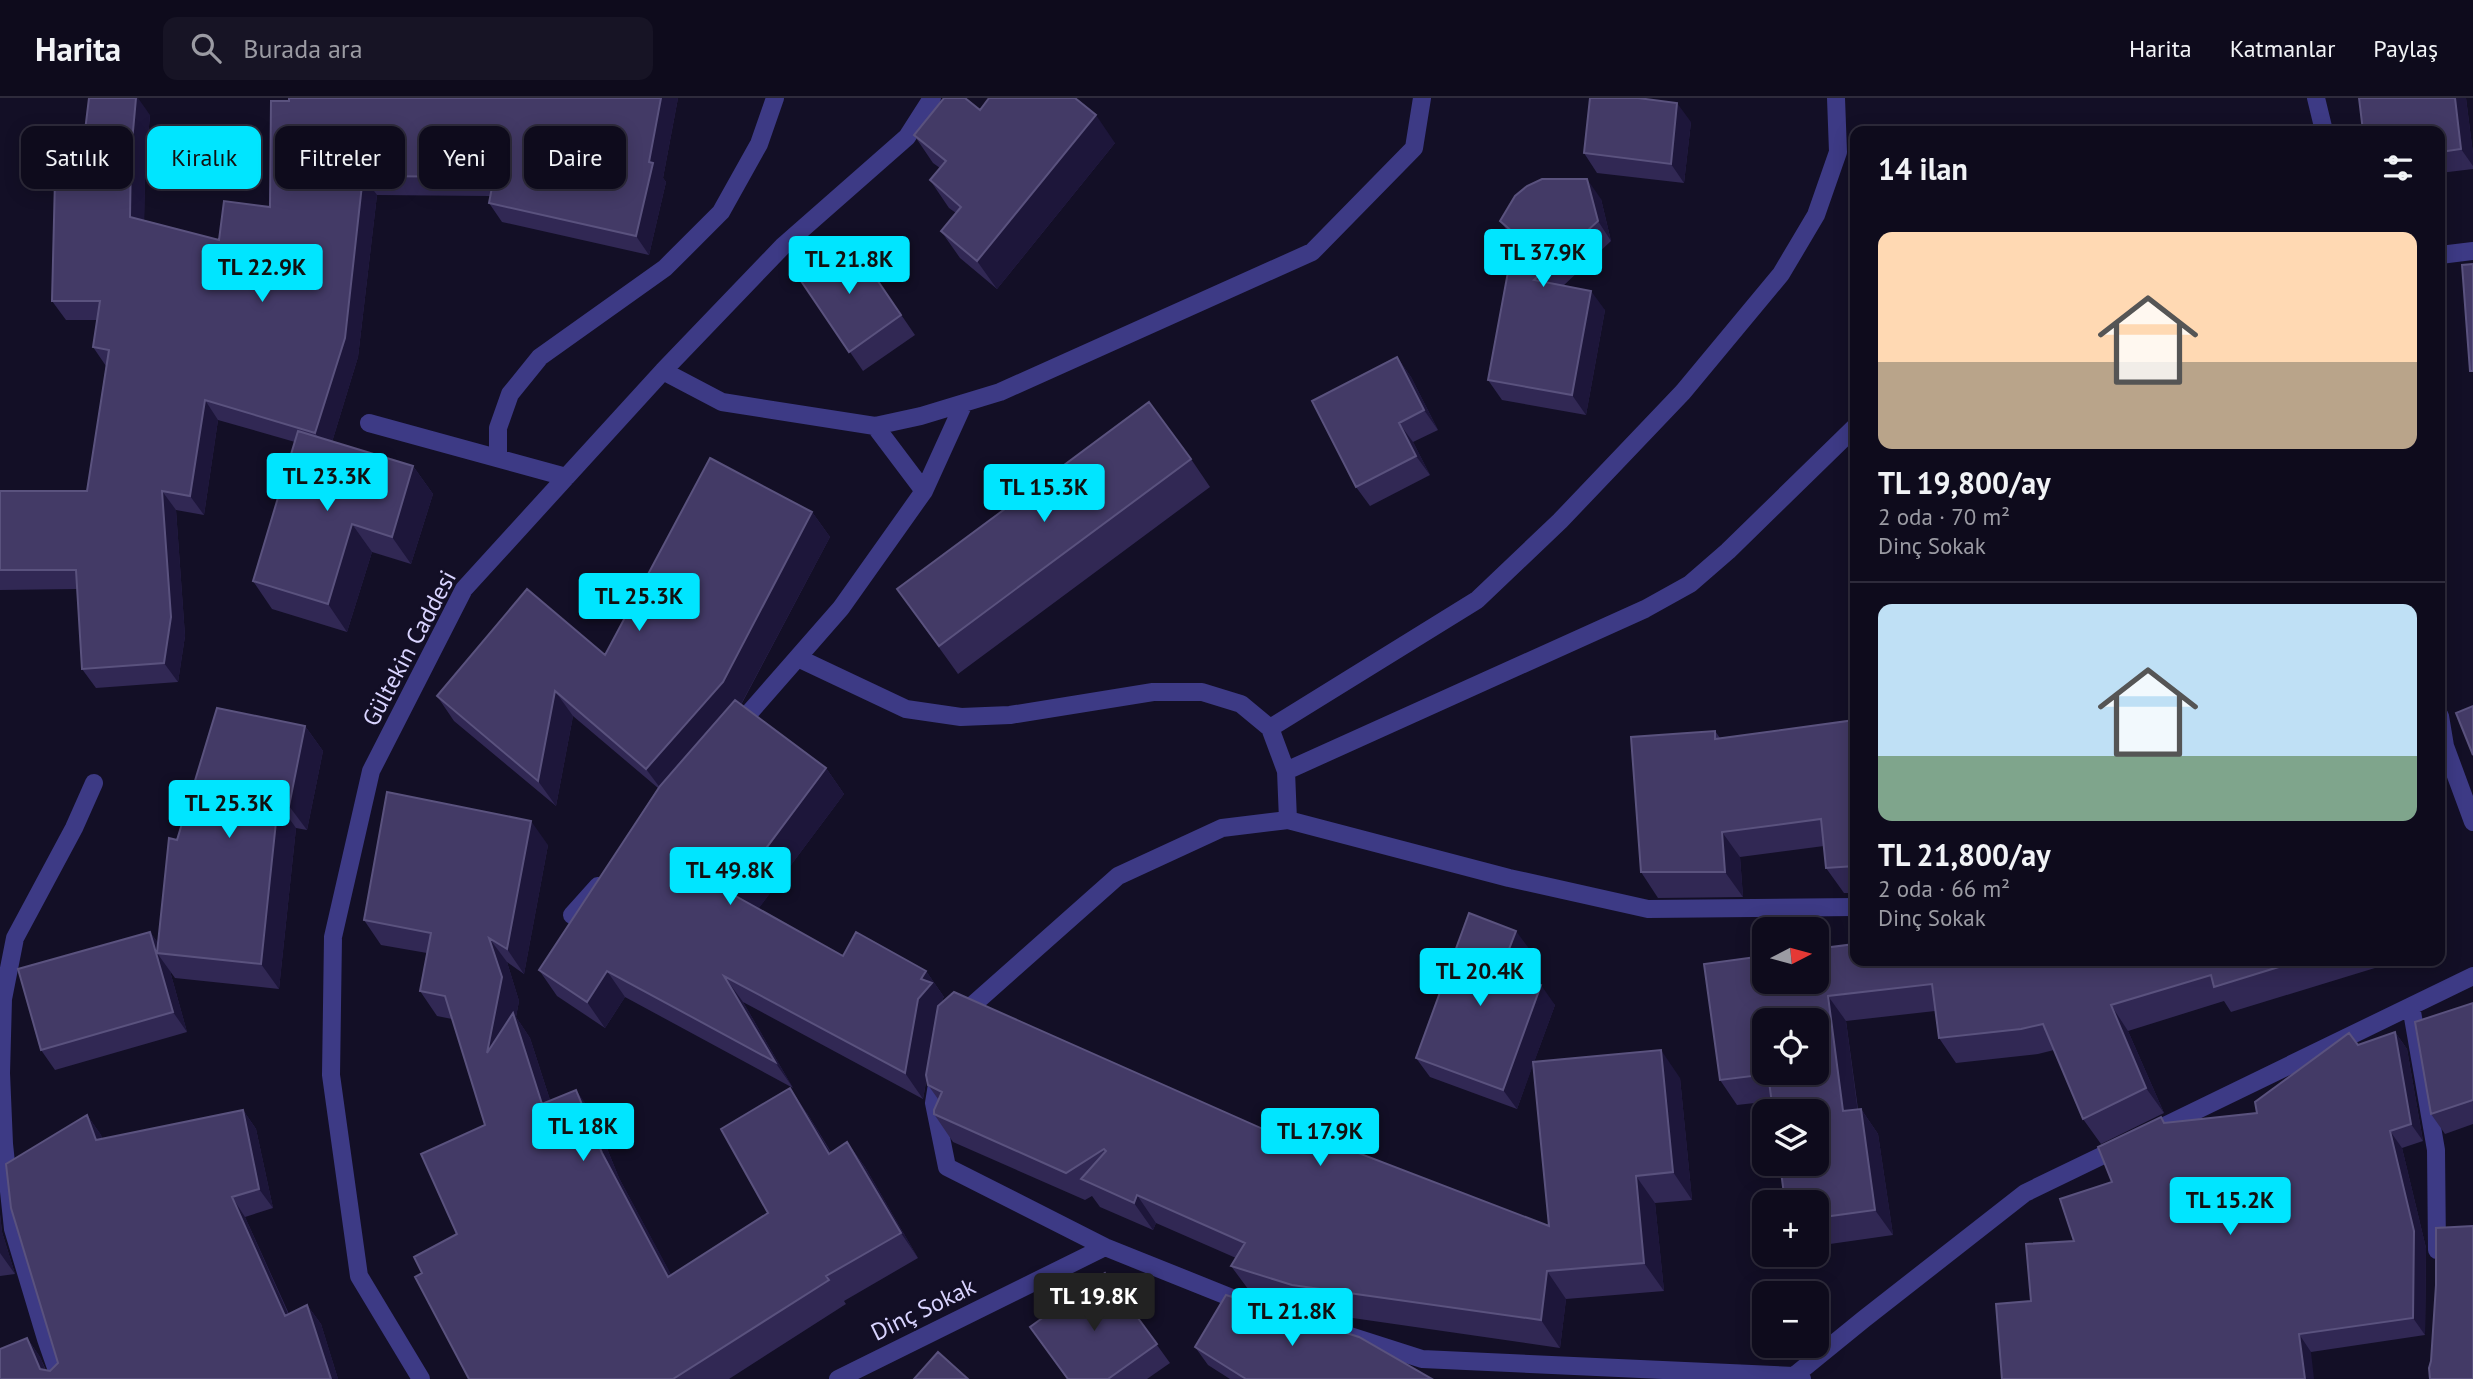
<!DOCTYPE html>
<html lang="tr">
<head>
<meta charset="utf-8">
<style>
	:root { --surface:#0e0b1c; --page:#171425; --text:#f1f3f6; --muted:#9b9ba3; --line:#2e2b3b; --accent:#00e5ff }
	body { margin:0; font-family:"PT Sans",sans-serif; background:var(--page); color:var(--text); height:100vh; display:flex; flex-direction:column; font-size:26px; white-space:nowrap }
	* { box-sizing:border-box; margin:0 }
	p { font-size:23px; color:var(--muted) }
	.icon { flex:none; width:38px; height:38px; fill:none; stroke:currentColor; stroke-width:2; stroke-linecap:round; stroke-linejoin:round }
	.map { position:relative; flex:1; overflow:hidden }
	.sheet { position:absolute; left:1850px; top:28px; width:595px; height:840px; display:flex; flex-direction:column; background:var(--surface); border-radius:14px; box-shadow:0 4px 18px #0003,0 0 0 2px var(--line) }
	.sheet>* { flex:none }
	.banner { position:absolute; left:21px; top:28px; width:665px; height:63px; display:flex; gap:14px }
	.needle { width:46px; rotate:84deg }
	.buttons { position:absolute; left:1752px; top:819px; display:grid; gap:14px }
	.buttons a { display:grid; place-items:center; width:77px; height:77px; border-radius:14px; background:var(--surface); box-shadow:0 4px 18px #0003,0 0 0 2px var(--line); font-size:35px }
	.price { position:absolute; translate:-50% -60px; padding:0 16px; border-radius:7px; background:var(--accent); color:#111; font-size:23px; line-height:46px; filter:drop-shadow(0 2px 4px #0008) }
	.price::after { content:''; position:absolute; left:50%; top:42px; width:21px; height:16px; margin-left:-10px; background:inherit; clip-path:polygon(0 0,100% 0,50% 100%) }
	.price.current { background:#222; color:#fff }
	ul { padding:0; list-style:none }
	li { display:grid; align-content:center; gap:14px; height:371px; padding:0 28px }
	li+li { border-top:2px solid var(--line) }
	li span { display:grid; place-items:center; height:217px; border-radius:14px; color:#555 }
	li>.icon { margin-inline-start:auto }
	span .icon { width:126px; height:126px; fill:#fffc; stroke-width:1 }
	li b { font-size:30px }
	h2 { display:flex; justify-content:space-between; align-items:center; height:84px; padding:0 28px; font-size:30px }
	.tag { padding:0 24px; border-radius:14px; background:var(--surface); box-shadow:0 4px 18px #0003,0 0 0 2px var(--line); font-size:24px; line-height:63px }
	.tag.current { background:var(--accent); color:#111 }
	header { display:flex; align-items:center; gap:42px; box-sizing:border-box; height:98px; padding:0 35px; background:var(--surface); border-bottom:2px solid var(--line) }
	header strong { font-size:33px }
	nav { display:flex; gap:38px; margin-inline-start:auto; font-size:24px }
	.search { width:490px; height:63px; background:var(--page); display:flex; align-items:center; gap:18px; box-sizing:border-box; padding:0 24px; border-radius:14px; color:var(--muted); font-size:26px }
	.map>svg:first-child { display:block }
</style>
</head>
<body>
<header>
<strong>Harita</strong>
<div class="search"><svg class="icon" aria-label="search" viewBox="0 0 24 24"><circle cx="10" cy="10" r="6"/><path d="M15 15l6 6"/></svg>Burada ara</div>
<nav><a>Harita</a><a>Katmanlar</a><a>Paylaş</a></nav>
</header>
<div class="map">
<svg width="2473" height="1281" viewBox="0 0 2473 1281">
	<rect width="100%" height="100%" fill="#130f26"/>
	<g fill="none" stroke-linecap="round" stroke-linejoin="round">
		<!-- minor -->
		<path stroke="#3d3a85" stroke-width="18" d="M2316 0 2324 33
			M2440 157 2473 153
			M663 273 722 304 875 328 921 318 1000 294 1312 154 1414 50 1422 0
			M369 325 566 379
			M875 328 924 393
			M498 360V330L510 296 540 259 665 170 721 114 759 46 775 0
			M798 560 906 611 961 619 1010 617 1153 594H1202L1241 606 1270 630 1286 673 1288 722
			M2440 618 2445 648 2473 724
			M736 630 841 510 924 393 964 305
			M1270 630 1477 502 1560 423 1683 294 1781 176 1816 117 1838 54 1836 0
			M1286 673 1645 511 1690 486 1728 453 1855 329
			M572 817 598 788
			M2411 908 2436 1052 2437 1152
			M958 920 1118 778 1222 730 1288 722 1509 780 1648 811 1855 809
			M939 974 934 1005 947 1069 1105 1149 1247 1206
			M2152 1034 2473 878
			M1347 1237 1422 1261 1794 1278 1802 1281
			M1794 1278 1864 1221 2025 1095 2120 1049
			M60 1281 46 1241 13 1131 4 1046 1 975 3 901 15 840 74 730 94 685
			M421 1281 359 1178 331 977 333 839 371 673 464 491 663 273 783 148 907 39 932 0
			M838 1281 1105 1149"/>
	</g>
	<!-- wall -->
	<path fill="#312854" d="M289 0H678L663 80 666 84 649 157 502 124 489 105 490 98 377 97 358 259 332 344 413 368 433 396 411 466 372 454 347 534 272 511 253 483 295 344 218 322 204 417 176 412 185 538 178 584 96 590 82 571 77 491 0 492V393H87L106 268 93 249 97 222H66L52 203 84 41 150 17 145 74 144 122 219 142 270 109Z
		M2359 0H2466L2473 56V71L2440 75V33Z
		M980 12 1115 45 997 191 960 160 941 133 956 115 949 110 930 82 940 70 933 65 914 37Z
		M1691 24 1684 85 1597 75 1584 55Z
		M1601 101 1611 143 1563 188 1605 212 1586 317 1502 302 1488 282 1514 142 1500 123Z
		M850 142 915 237 863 273 797 177Z
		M1397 259 1411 279 1438 332 1413 344 1430 377 1370 408 1356 389Z
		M1191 361 1210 389 958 576 897 491Z
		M812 414 830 439 741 607 826 670 844 696 758 811 843 858 926 873 944 899 942 901 944 903 1272 1035 1349 1052 1549 1128 1533 966 1517 1011 1430 979 1416 960 1530 852 1520 879 1555 907 1534 964 1680 980 1692 1102 1655 1105 1664 1193 1566 1201 1560 1250 1311 1214 1251 1195 1231 1168 1236 1160 1156 1125 1153 1132 1100 1109 1092 1098 1085 1102 953 1044 934 1016 938 1001 928 987 927 979 923 1001 743 904 793 990 625 899 605 930 557 898 539 872 658 690 573 618 556 708 454 623 437 598 605 557Z
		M1855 622V795H1844L1826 770 1824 748 1740 759 1743 799 1658 800 1641 774 1715 633 1720 640Z
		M305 628 323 653 307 732 296 730 279 891 175 880 170 873 187 934 55 972 41 952 150 834 158 845 177 742Z
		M548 747 524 876 507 864 519 903 516 919 530 940 550 1002 593 1016 619 1080 671 1177 768 1115 807 1015 831 1054 847 1044 865 1069 918 1160 844 1203 846 1206 729 1281H469L422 1175 457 1136 485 1027 452 921 437 918 420 893 427 855 381 847 364 822Z
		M1855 863H2387L2388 866 2231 914 2224 903 2128 933 2164 1015 2101 1046 2083 1021 2054 952 2038 956 1956 965 1939 940 1935 913 1846 923 1858 1011H1861L1878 1036 1893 1137 1816 1148V1104L1772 1003 1737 1007 1720 982Z
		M2473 905V1026L2445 1036 2431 1016Z
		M2395 934 2407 951 2423 1043 2402 1050 2426 1150 2425 1237 2311 1254 2031 1203 2074 1143 2112 1084 2165 1025 2257 1015 2358 947Z
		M243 1012 256 1031 273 1110 245 1119 289 1216 307 1207 321 1226 338 1281H0V1251L27 1240 40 1259 46 1272 50 1273 58 1265 11 1110 6 1066 87 1017 101 1037 102 1041Z
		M0 1116 2 1134 15 1176 0 1178Z
		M1105 1175 1170 1265 1147 1281H1067L1030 1229Z
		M1195 1249 1432 1281H1230L1208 1267Z"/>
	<!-- shaded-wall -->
	<path fill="#1d163a" d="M136 0H138L150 17 145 74 144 138 130 119 131 55Z
		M661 0H678L663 80 666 84 649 157 636 138Z
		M2455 0H2466L2473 56V68L2461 51Z
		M1677 5 1691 24 1684 85 1671 66Z
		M1096 17 1115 45 997 191 977 163Z
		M363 78 377 97 358 259 329 354 315 335Z
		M1587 81 1601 101 1611 143 1598 123Z
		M1591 193 1605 212 1586 317 1572 297Z
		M1397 259 1411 279 1438 332 1424 312Z
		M205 302 218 322 204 417 190 398Z
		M1399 325 1413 344 1430 377 1416 358Z
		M413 368 433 396 411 466 392 439Z
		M162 393 176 412 185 538 178 584 164 565Z
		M812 414 830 439 740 608 664 695 646 671Z
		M352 426 372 454 347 534 328 506Z
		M555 593 573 618 556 708 538 683Z
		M305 628 323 653 307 732 289 708Z
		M826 670 844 696 750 822 732 796Z
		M278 705 296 730 279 891 261 866Z
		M531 723 548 747 524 876 507 851Z
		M1722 734 1740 759 1743 799 1725 774Z
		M1516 833 1530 852 1515 892 1501 872Z
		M150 834 164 853 157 855 170 873 187 934 173 914Z
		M489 840 507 864 519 903 516 919 530 940 559 1030 487 955Z
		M607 873 625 899 605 930 587 904Z
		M926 873 944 899 942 901 950 911 936 927 923 1001 905 975 921 881Z
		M724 878 743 904 793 990 775 964Z
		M1541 887 1555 907 1517 1011 1503 992Z
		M1828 898 1846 923 1861 1038 1843 1013Z
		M2111 907 2128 933 2164 1015 2146 990Z
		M2395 934 2407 951 2423 1043 2411 1026Z
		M1661 952 1680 980 1692 1102 1673 1074Z
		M790 990 807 1015 846 1080 829 1056Z
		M576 992 593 1016 619 1080 686 1204 668 1179 602 1055Z
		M1861 1011 1878 1036 1893 1137 1875 1112Z
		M243 1012 256 1031 273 1110 259 1091Z
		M87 1017 101 1037 109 1061 96 1042Z
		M2390 1033 2402 1050 2426 1150 2425 1237 2413 1220Z
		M1343 1043 1362 1070 1340 1048Z
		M847 1044 865 1069 918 1160 901 1135Z
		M1636 1078 1655 1105 1664 1193 1644 1165Z
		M1137 1097 1156 1125 1153 1132 1134 1105Z
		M232 1099 245 1119 298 1238 285 1218Z
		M0 1116 2 1134 15 1176 0 1155Z
		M1547 1173 1566 1201 1560 1250 1541 1222Z
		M307 1207 321 1226 338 1281H331Z
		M2299 1236 2311 1254 2314 1281H2305Z
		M27 1240 40 1259 49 1281 40 1271Z"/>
	<!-- building -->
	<path fill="#433a66" stroke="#5a527e" stroke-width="2" fill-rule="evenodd" d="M89 0H136L131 55 130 119 219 142 224 103 270 109 271 3H289V0H661L649 64 653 65 636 138 489 105 494 79 363 78 345 240 315 335 205 302 190 398 162 393 171 519 164 565 82 571 76 472H0V393H87L109 252 93 249 100 203H52L56 41H84Z
		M944 0H965L980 12 989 0H1075L1096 17 977 163 941 133 961 109 930 82 946 63 914 37Z
		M1590 0H1638L1677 5 1671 66 1584 55Z
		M2359 0H2455L2461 51 2440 54V33H2363Z
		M1542 81H1587L1598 123 1534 182 1591 193 1572 297 1488 282 1515 136 1500 123 1515 98 1527 88Z
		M850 142 901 217 849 254 797 177Z
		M2473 166V273H2470L2462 167Z
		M1397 259 1424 312 1399 325 1416 358 1356 389 1312 303Z
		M1149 304 1191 361 939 548 897 491Z
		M298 333 413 368 392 439 352 426 328 506 253 483Z
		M710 360 812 414 723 584 646 671 555 593 538 683 437 598 527 491 605 557Z
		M735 602 826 670 732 796 843 858 856 834 926 873 921 881 932 885 918 901 905 975 724 878 775 964 607 873 587 904 539 872 660 688Z
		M2473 608V657L2456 615Z
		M217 610 305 628 289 708 278 705 261 866 157 855 169 740 177 742Z
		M1855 622V768L1826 770 1821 721 1722 734 1725 774H1641L1631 639 1715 633V641Z
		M387 694 531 723 507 851 489 840 502 879 487 955 513 915 542 1006 576 992 602 1055 668 1179 768 1115 721 1031 790 990 829 1056 847 1044 901 1135 826 1178 829 1182 673 1281H469L415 1179 422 1175 414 1159 457 1136 421 1056 485 1027 445 898 420 893 431 835 364 822Z
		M1469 815 1516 833 1501 872 1541 887 1503 992 1416 960Z
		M150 834 173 914 41 952 18 871Z
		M1855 846V863H2298L2214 889 2211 877 2111 907 2146 990 2083 1021 2043 926 2021 931 1939 940 1932 886 1828 898 1843 1013 1861 1011 1875 1112 1816 1120V1104H1785L1780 1066H1816V1013H1773L1768 976 1720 982 1704 866 1764 858V884H1816V851ZM1764 922H1816V975H1764Z
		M954 894 1272 1035 1281 1015 1343 1043 1340 1048 1549 1128 1533 964 1661 952 1673 1074 1636 1078 1644 1165 1547 1173 1541 1222 1292 1187 1231 1168 1245 1145 1137 1097 1134 1105 1081 1081 1106 1053 1104 1051 1066 1075 934 1016V1012L942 994 928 987 926 977 938 908Z
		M2473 905V1002L2431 1016 2415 924Z
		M2395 934 2411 1026 2390 1033 2414 1133 2413 1220 2299 1236 2305 1281H2002L1996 1206 2031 1203 2026 1146 2074 1143 2060 1101 2112 1084 2098 1049 2161 1019 2164 1025 2257 1015 2255 1004 2349 935 2358 947Z
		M243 1012 259 1091 232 1099 285 1218 307 1207 331 1281H0V1251L27 1240 40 1271 50 1273 58 1265 11 1110 6 1066 87 1017 96 1042Z
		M2473 1128V1281H2430L2429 1270 2431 1263 2436 1187V1130Z
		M1105 1175 1157 1246 1108 1281H1068L1030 1229Z
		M1226 1197 1359 1239 1432 1281H1246L1195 1249Z
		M938 1254 968 1281H914Z"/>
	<g text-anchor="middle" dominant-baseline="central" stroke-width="5" stroke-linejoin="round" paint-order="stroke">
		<!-- street labels -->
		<g font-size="24" fill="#d9d4ff" stroke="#130f26">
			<text transform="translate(409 550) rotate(-62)">Gültekin Caddesi</text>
			<text transform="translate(923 1211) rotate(-26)">Dinç Sokak</text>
		</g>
	</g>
</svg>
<div class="buttons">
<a><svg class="needle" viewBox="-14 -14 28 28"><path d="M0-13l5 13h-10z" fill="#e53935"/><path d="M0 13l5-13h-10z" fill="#9b9ba3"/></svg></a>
<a><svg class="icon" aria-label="locate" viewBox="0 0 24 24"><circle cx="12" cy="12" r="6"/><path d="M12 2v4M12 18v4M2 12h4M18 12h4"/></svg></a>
<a><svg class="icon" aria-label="layers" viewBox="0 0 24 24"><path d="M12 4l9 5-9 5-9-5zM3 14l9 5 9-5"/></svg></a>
<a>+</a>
<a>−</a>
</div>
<b class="price" style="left:1543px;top:191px">TL 37.9K</b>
<b class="price" style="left:849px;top:198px">TL 21.8K</b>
<b class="price" style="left:262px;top:206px">TL 22.9K</b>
<b class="price" style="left:327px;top:415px">TL 23.3K</b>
<b class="price" style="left:1044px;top:426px">TL 15.3K</b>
<b class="price" style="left:639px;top:535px">TL 25.3K</b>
<b class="price" style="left:229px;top:742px">TL 25.3K</b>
<b class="price" style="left:730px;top:809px">TL 49.8K</b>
<b class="price" style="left:1480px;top:910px">TL 20.4K</b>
<b class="price" style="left:583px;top:1065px">TL 18K</b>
<b class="price" style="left:1320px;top:1070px">TL 17.9K</b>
<b class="price" style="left:2230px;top:1139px">TL 15.2K</b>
<b class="price current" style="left:1094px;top:1235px">TL 19.8K</b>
<b class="price" style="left:1292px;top:1250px">TL 21.8K</b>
<div class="banner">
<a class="tag">Satılık</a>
<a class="tag current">Kiralık</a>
<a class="tag">Filtreler</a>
<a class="tag">Yeni</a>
<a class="tag">Daire</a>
</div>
<section class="sheet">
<h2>14 ilan<svg class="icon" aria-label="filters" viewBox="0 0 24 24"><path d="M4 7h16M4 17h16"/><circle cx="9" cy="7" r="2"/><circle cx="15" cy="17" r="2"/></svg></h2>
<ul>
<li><span style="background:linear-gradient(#ffd9b3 60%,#b9a48a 0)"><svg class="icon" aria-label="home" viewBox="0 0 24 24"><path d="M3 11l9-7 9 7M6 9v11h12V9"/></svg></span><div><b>TL 19,800/ay</b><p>2 oda · 70 m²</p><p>Dinç Sokak</p></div></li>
<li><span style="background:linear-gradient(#bfe0f5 70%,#7fa58c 0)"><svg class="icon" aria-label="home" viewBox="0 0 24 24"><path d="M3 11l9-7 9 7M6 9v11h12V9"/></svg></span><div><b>TL 21,800/ay</b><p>2 oda · 66 m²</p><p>Dinç Sokak</p></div></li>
</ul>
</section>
</div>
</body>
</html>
